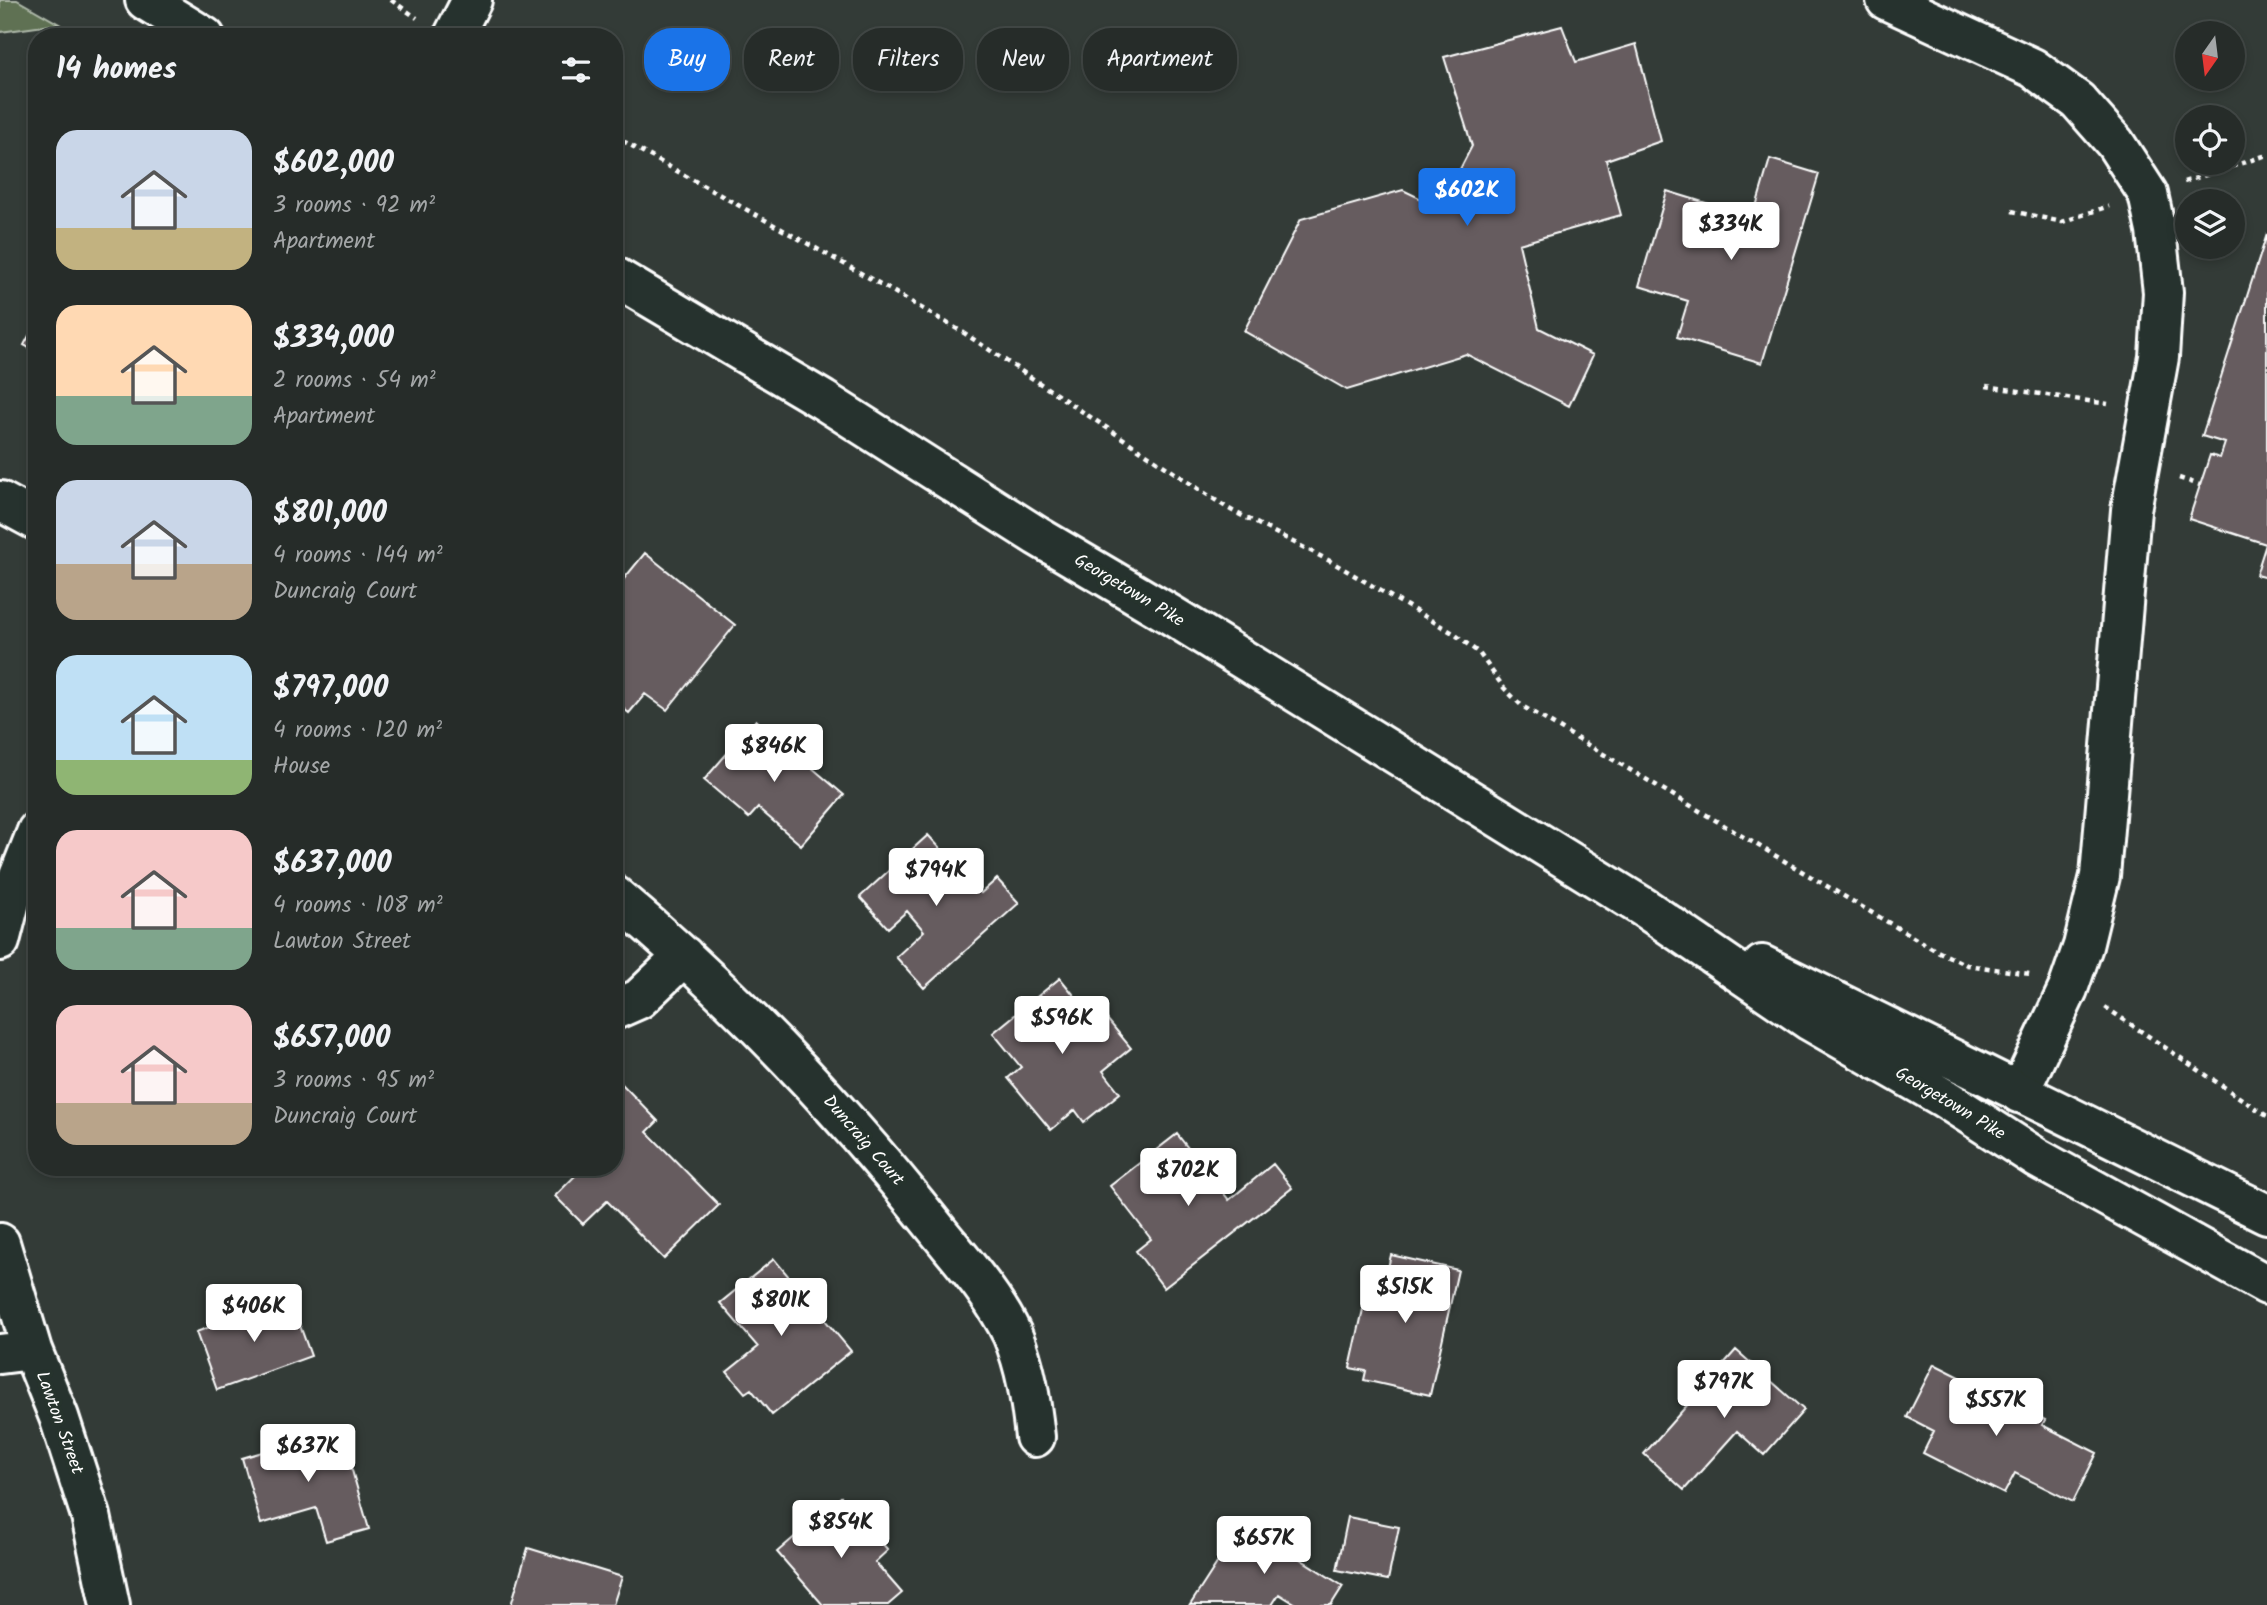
<!DOCTYPE html>
<html lang="en">
<head>
<meta charset="utf-8">
<style>
	:root { --surface:#262c29; --page:#2e3431; --text:#f1f3f6; --muted:#a4a7a8; --line:#424846; --accent:#1a73e8 }
	body { margin:0; font-family:Kalam,sans-serif; background:var(--page); color:var(--text); height:100vh; display:flex; flex-direction:column; font-size:26px; white-space:nowrap }
	* { box-sizing:border-box; margin:0 }
	p { font-size:23px; color:var(--muted) }
	.icon { flex:none; width:38px; height:38px; fill:none; stroke:currentColor; stroke-width:2; stroke-linecap:round; stroke-linejoin:round }
	.map { position:relative; flex:1; overflow:hidden }
	.details { position:absolute; left:28px; top:28px; width:595px; height:1148px; display:flex; flex-direction:column; background:var(--surface); border-radius:28px; box-shadow:0 4px 10px #0003,0 0 0 2px var(--line) }
	.details>* { flex:none }
	.banner { position:absolute; left:644px; top:28px; width:665px; height:63px; display:flex; gap:14px }
	.needle { width:46px; rotate:194deg }
	.fabs { position:absolute; left:2175px; top:21px; display:grid; gap:14px }
	.fabs a { display:grid; place-items:center; width:70px; height:70px; border-radius:50%; background:var(--surface); box-shadow:0 4px 10px #0003,0 0 0 2px var(--line); font-size:35px }
	.price { position:absolute; translate:-50% -60px; padding:0 16px; border-radius:7px; background:#fff; color:#222; font-size:23px; line-height:46px; filter:drop-shadow(0 2px 4px #0008) }
	.price::after { content:''; position:absolute; left:50%; top:42px; width:21px; height:16px; margin-left:-10px; background:inherit; clip-path:polygon(0 0,100% 0,50% 100%) }
	.price.on { background:var(--accent); color:#fff }
	ul { padding:0; list-style:none }
	li { display:flex; align-items:center; gap:21px; height:175px; padding:0 28px }
	li span { display:grid; place-items:center; flex:none; width:196px; height:140px; border-radius:21px; color:#555 }
	li>.icon { margin-inline-start:auto }
	span .icon { width:84px; height:84px; fill:#fffc; stroke-width:1 }
	li b { font-size:30px }
	h2 { display:flex; justify-content:space-between; align-items:center; height:84px; padding:0 28px; font-size:30px }
	.chip { padding:0 24px; border-radius:28px; background:var(--surface); box-shadow:0 4px 10px #0003,0 0 0 2px var(--line); font-size:24px; line-height:63px }
	.chip.on { background:var(--accent); color:#fff }
	.map>svg:first-child { display:block }
</style>
</head>
<body>
<div class="map">
<svg width="2267" height="1605" viewBox="0 0 2267 1605">
	<rect width="100%" height="100%" fill="#333b37"/>
	<filter id="ink" filterUnits="userSpaceOnUse"><feTurbulence type="fractalNoise" baseFrequency=".0143" numOctaves="2"/><feDisplacementMap in="SourceGraphic" scale="14" xChannelSelector="R" yChannelSelector="G"/><feConvolveMatrix kernelMatrix="1 2 1 2 8 2 1 2 1" color-interpolation-filters="sRGB"/></filter>
	<g filter="url(#ink)">
		<!-- green -->
		<path fill="#5e7153" stroke="#aeb8a9" stroke-width="2" d="M0 0H17L59 24 0 32Z"/>
		<!-- building -->
		<path fill="#665c5f" stroke="#fff" stroke-width="2" d="M1562 26 1576 62 1636 44 1661 141 1606 160 1621 215 1519 244 1539 328 1593 355 1569 406 1466 354 1347 390 1244 331 1301 219 1403 190 1440 208 1472 146 1444 57Z
			M1770 159 1819 174 1762 363 1677 337 1688 301 1639 286 1667 191 1732 211 1726 228 1748 234Z
			M2267 234V578L2256 575 2266 544 2189 519 2210 455 2220 458 2225 443 2202 436Z
			M37 321V352L24 345Z
			M645 553 735 625 667 710 645 694 629 713 614 701V662L621 653 614 648V591Z
			M756 720 844 795 801 845 758 808 749 818 704 780Z
			M928 835 981 893 997 879 1019 903 924 988 896 957 924 931 907 911 888 928 860 897Z
			M1060 978 1099 1026 1107 1019 1131 1048 1103 1071 1120 1093 1084 1122 1075 1110 1051 1130 1008 1078 1021 1067 993 1033Z
			M621 1083 658 1121 647 1132 719 1205 664 1259 607 1201 583 1224 555 1196 579 1172 575 1167H614V1090Z
			M1177 1134 1229 1200 1273 1164 1292 1188 1164 1288 1136 1251 1151 1239 1110 1186Z
			M1391 1255 1458 1270 1430 1395 1364 1380 1366 1371 1350 1368 1368 1287 1383 1290Z
			M774 1259 851 1351 772 1415 751 1389 745 1393 727 1372 758 1347 720 1303Z
			M290 1298 311 1356 217 1390 196 1332Z
			M1736 1350 1804 1410 1764 1455 1737 1431 1684 1490 1644 1454Z
			M1934 1364 2045 1420 2042 1425 2097 1453 2073 1502 2015 1473 2004 1494 1923 1453 1934 1431 1907 1417Z
			M340 1429 369 1529 326 1541 316 1508 261 1524 242 1458Z
			M841 1497 888 1550 875 1562 902 1593 888 1605H823L777 1552Z
			M1348 1517 1399 1527 1388 1580 1337 1570Z
			M1243 1523 1343 1586 1331 1605H1297L1279 1594 1272 1605H1190Z
			M528 1548 622 1577 613 1605H511Z"/>
		<g fill="none" stroke-linecap="round" stroke-linejoin="round">
			<defs>
				<path id="minor" d="M1886 0 2033 68 2078 101 2115 143 2148 194 2156 231 2163 292 2159 357 2131 510 2100 876 2083 946 2068 989 2019 1093
					M453 37 472 0
					M0 501 37 521
					M614 895C733 995 842 1109 938 1231 964 1263 994 1296 1012 1334 1026 1367 1031 1401 1035 1437
					M0 941 12 894 37 831
					M614 1010 639 999 684 956
					M0 1243 32 1350 59 1417 91 1516 110 1605
					M0 1354 32 1350"/>
				<path id="major" d="M145 0 205 37
					M614 276 823 400 1037 536 1171 615 1643 907 1810 1021 1944 1098 2037 1158 2267 1285
					M1762 965 2267 1214"/>
			</defs>
			<!-- minor casing -->
			<use href="#minor" stroke="#fff" stroke-width="44"/>
			<!-- major casing -->
			<use href="#major" stroke="#fff" stroke-width="44"/>
			<!-- path -->
			<path stroke="#fff" stroke-width="4.5" stroke-dasharray="5 5" stroke-linecap="butt" d="M391 0 417 18
				M614 136 882 285 964 333 1229 509 1330 561 1453 633 1479 653 1504 688 1522 706 1935 950 1967 965 2030 974
				M2184 182 2267 155
				M2012 211 2062 222 2109 206
				M1986 386 2108 404
				M2179 478 2200 485
				M2105 1007 2267 1116"/>
			<!-- minor -->
			<use href="#minor" stroke="#26332d" stroke-width="38"/>
			<!-- major -->
			<use href="#major" stroke="#26332d" stroke-width="38"/>
		</g>
	</g>
	<g text-anchor="middle" dominant-baseline="central" stroke-width="7" stroke-linejoin="round" paint-order="stroke">
		<!-- street labels -->
		<g font-size="18" fill="#fff" stroke="#26332d">
			<text transform="translate(1129 591) rotate(31)">Georgetown Pike</text>
			<text transform="translate(1950 1104) rotate(31)">Georgetown Pike</text>
			<text transform="translate(863 1141) rotate(49)">Duncraig Court</text>
			<text transform="translate(59 1423) rotate(70)">Lawton Street</text>
		</g>
	</g>
</svg>
<div class="fabs">
<a><svg class="needle" viewBox="-14 -14 28 28"><path d="M0-13l5 13h-10z" fill="#e53935"/><path d="M0 13l5-13h-10z" fill="#a4a7a8"/></svg></a>
<a><svg class="icon" aria-label="locate" viewBox="0 0 24 24"><circle cx="12" cy="12" r="6"/><path d="M12 2v4M12 18v4M2 12h4M18 12h4"/></svg></a>
<a><svg class="icon" aria-label="layers" viewBox="0 0 24 24"><path d="M12 4l9 5-9 5-9-5zM3 14l9 5 9-5"/></svg></a>
</div>
<b class="price on" style="left:1467px;top:228px">$602K</b>
<b class="price" style="left:1731px;top:262px">$334K</b>
<b class="price" style="left:774px;top:784px">$846K</b>
<b class="price" style="left:936px;top:908px">$794K</b>
<b class="price" style="left:1062px;top:1056px">$596K</b>
<b class="price" style="left:1188px;top:1208px">$702K</b>
<b class="price" style="left:1405px;top:1325px">$515K</b>
<b class="price" style="left:781px;top:1338px">$801K</b>
<b class="price" style="left:254px;top:1344px">$406K</b>
<b class="price" style="left:1724px;top:1420px">$797K</b>
<b class="price" style="left:1996px;top:1438px">$557K</b>
<b class="price" style="left:308px;top:1484px">$637K</b>
<b class="price" style="left:841px;top:1560px">$854K</b>
<b class="price" style="left:1264px;top:1576px">$657K</b>
<div class="banner">
<a class="chip on">Buy</a>
<a class="chip">Rent</a>
<a class="chip">Filters</a>
<a class="chip">New</a>
<a class="chip">Apartment</a>
</div>
<section class="details">
<h2>14 homes<svg class="icon" aria-label="filters" viewBox="0 0 24 24"><path d="M4 7h16M4 17h16"/><circle cx="9" cy="7" r="2"/><circle cx="15" cy="17" r="2"/></svg></h2>
<ul>
<li><span style="background:linear-gradient(#c9d6e8 70%,#c2b280 0)"><svg class="icon" aria-label="home" viewBox="0 0 24 24"><path d="M3 11l9-7 9 7M6 9v11h12V9"/></svg></span><div><b>$602,000</b><p>3 rooms · 92 m²</p><p>Apartment</p></div></li>
<li><span style="background:linear-gradient(#ffd9b3 65%,#7fa58c 0)"><svg class="icon" aria-label="home" viewBox="0 0 24 24"><path d="M3 11l9-7 9 7M6 9v11h12V9"/></svg></span><div><b>$334,000</b><p>2 rooms · 54 m²</p><p>Apartment</p></div></li>
<li><span style="background:linear-gradient(#c9d6e8 60%,#b9a48a 0)"><svg class="icon" aria-label="home" viewBox="0 0 24 24"><path d="M3 11l9-7 9 7M6 9v11h12V9"/></svg></span><div><b>$801,000</b><p>4 rooms · 144 m²</p><p>Duncraig Court</p></div></li>
<li><span style="background:linear-gradient(#bfe0f5 75%,#8fb573 0)"><svg class="icon" aria-label="home" viewBox="0 0 24 24"><path d="M3 11l9-7 9 7M6 9v11h12V9"/></svg></span><div><b>$797,000</b><p>4 rooms · 120 m²</p><p>House</p></div></li>
<li><span style="background:linear-gradient(#f6c9c9 70%,#7fa58c 0)"><svg class="icon" aria-label="home" viewBox="0 0 24 24"><path d="M3 11l9-7 9 7M6 9v11h12V9"/></svg></span><div><b>$637,000</b><p>4 rooms · 108 m²</p><p>Lawton Street</p></div></li>
<li><span style="background:linear-gradient(#f6c9c9 70%,#b9a48a 0)"><svg class="icon" aria-label="home" viewBox="0 0 24 24"><path d="M3 11l9-7 9 7M6 9v11h12V9"/></svg></span><div><b>$657,000</b><p>3 rooms · 95 m²</p><p>Duncraig Court</p></div></li>
</ul>
</section>
</div>
</body>
</html>
